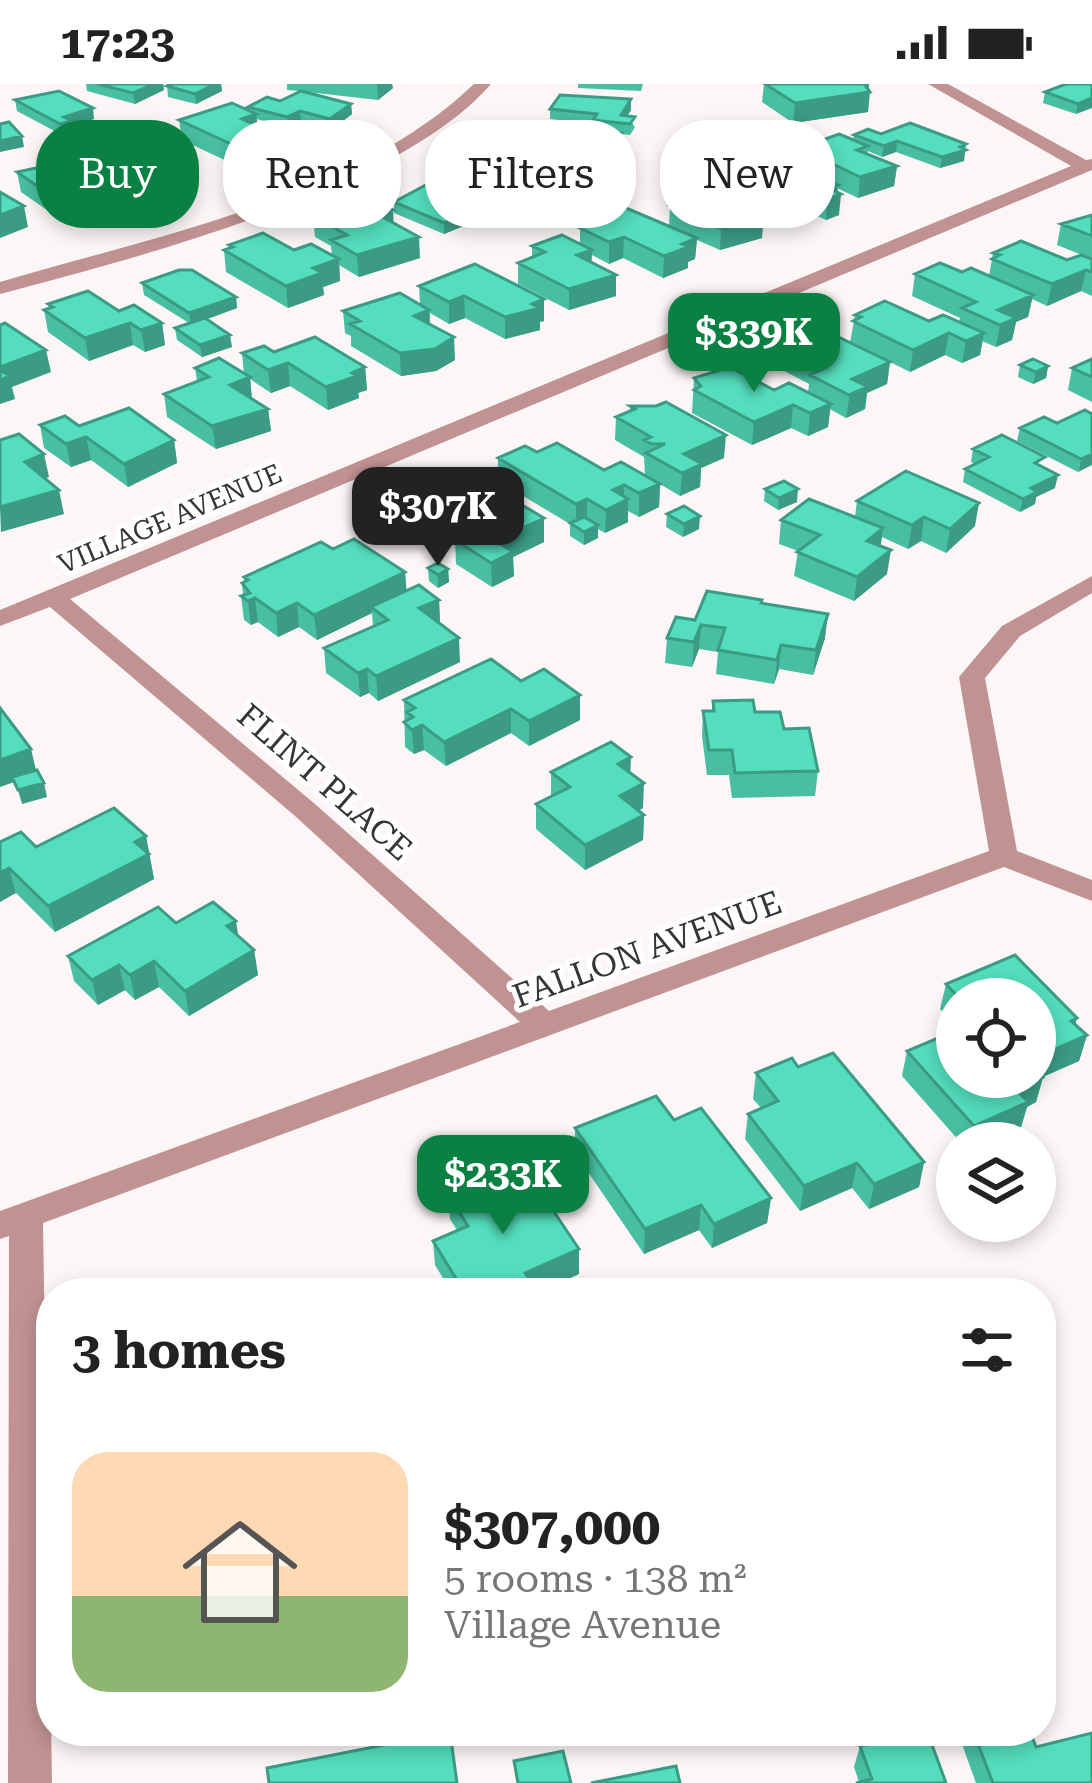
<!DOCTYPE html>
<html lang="en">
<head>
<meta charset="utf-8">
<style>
	:root { --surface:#fff; --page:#f2f2f2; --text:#222; --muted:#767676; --line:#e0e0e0; --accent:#0b8043 }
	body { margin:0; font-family:"Roboto Serif",serif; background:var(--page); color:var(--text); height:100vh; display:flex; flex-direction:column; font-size:45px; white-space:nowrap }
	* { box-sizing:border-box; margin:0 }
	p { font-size:39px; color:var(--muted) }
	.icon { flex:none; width:66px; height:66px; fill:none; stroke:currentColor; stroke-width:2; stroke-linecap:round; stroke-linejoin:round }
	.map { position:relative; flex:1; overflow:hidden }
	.sheet { position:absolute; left:36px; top:1194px; width:1020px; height:468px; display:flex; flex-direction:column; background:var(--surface); border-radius:48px; box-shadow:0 6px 18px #0003 }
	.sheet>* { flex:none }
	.guide { position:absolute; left:36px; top:36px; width:1020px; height:108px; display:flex; gap:24px }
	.fabs { position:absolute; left:936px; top:894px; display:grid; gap:24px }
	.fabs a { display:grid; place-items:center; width:120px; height:120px; border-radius:50%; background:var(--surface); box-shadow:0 6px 18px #0003; font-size:60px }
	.price { position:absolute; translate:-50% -102px; padding:0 27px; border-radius:24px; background:var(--accent); color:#fff; font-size:39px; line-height:78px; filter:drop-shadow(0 3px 6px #0008) }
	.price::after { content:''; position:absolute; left:50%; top:72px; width:36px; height:27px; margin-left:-18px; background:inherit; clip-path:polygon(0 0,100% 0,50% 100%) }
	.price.on { background:#222; color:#fff }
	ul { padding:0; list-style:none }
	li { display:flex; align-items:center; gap:36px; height:300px; padding:0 36px }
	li+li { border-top:3px solid var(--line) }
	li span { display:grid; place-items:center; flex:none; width:336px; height:240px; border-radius:36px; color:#555 }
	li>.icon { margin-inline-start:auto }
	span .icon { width:144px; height:144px; fill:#fffc; stroke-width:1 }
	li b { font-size:51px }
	h2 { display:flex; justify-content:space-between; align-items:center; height:144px; padding:0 36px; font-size:51px }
	.tag { padding:0 42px; border-radius:48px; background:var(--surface); box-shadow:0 6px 18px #0003; font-size:42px; line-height:108px }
	.tag.on { background:var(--accent); color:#fff }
	.status { display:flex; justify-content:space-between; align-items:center; height:84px; padding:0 60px; background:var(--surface); direction:ltr }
	.status svg { height:33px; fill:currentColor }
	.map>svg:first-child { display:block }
</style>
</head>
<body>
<div class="status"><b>17:23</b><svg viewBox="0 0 49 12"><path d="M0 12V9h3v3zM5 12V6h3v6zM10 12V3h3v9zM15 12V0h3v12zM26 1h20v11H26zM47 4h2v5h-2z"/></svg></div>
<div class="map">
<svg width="1092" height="1699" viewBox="0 0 1092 1699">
	<rect width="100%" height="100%" fill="#fcf6f6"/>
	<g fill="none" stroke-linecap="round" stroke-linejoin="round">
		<!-- minor -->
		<path fill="#c19292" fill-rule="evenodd" d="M474 0H491C400 106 136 174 0 210V198C154 152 355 114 474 0Z
			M928 0H948L1086 76 1092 75V86L70 515 315 720 549 927 989 767 959 593 1002 542 1092 492V509L1020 552 985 594 1017 767 1092 796V817L1004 783 43 1139 52 1699H8L9 1152 0 1155V1127L520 938 295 732 50 523 0 542V526L1071 82Z"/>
	</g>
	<!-- wall -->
	<path fill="#48bfa3" d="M86 0H163L164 6 135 20 87 7Z
		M172 0H221L222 7 196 20 168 13 167 2Z
		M287 0H392L393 4 378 16 307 8 351 20 352 30 331 46 301 38 288 44 257 35V42L273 49 275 69 233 80 182 56 179 36 248 27V23L280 17 299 7 287 6Z
		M578 0H643L641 7 578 4Z
		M764 0H869L868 28 793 39 762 18Z
		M1092 0 1076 30 1043 19 1045 8Z
		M631 15V26L627 32 635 43 630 51 621 50V60L612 67 596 64 575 80 517 68 515 53 576 48 593 44V40L550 35V25Z
		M15 16 94 35 73 41 74 47 62 51 17 27Z
		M144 47 193 91 187 93V97L156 106 127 90 111 95 91 84 93 94 107 122 57 133 21 108 17 88 43 83 42 75 89 80 87 63Z
		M881 50 965 65 964 77 940 84 896 68 882 73 868 67 867 70 897 82 894 102 858 114 837 104 839 131 826 136 817 132 806 137 766 120 753 125 737 118V121L762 154 720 166 697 156 695 175 688 178V184L663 194 623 174 609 180 592 171 591 178 616 212 569 226 518 200V179L532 173V162L580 160V144L592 140V136L669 142 670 122 689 115 690 104 723 105 724 92H753L798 84 800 64 853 56 854 51Z
		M458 86 548 100 535 107 538 119 523 126 490 116 489 106 459 97Z
		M466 117 507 124 508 135 491 142 478 136 444 150 394 129V118Z
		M1092 131V212L1081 207 1047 222 1032 215 1028 233 1016 238 1012 256 996 263 982 257 980 271 962 279 945 271 910 288 890 278 887 300 867 309 865 325 846 334 830 325 828 343 808 352 791 344 752 361 692 329 694 294 808 309 809 300 775 282 777 260 850 259 855 231 929 237 959 238 960 234 912 212 915 190 962 188 989 192 993 169 1067 176 1092 175 1057 161 1061 140Z
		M313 132 394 139 420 174 359 193 339 181 340 197 323 203 324 211 288 224 226 188 224 166 229 164V161L332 172 331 162 315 153Z
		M142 199 236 213 237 224 207 235 232 263 202 273 177 256 175 244 189 239 144 211Z
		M419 202 544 215V237L540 238V246L505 255 465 234 449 240 430 229V240L455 276 436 287 401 292 351 262V252L345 249 343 227 420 220Z
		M48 220 119 227 162 239 165 261 145 268 133 261 89 277 48 248 44 226 49 225Z
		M274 268 365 283 367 306 358 309 359 314 328 326 290 302 271 309 250 295 252 315 268 325 271 347 216 365 167 333 164 310 197 297 195 284 244 290 242 269Z
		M1092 275V318L1068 306 1072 284Z
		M1020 281 1048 282 1046 294 1033 300 1018 293Z
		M630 322 724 374 701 384 700 403 680 412 660 400 659 423 639 433 628 427V438L605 449 598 445V454L584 461 570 452V440L498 397V374L537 368 604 386 645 392 644 373 615 356 616 333 630 327Z
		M1092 330 1078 388 1017 357 1020 344 1057 339Z
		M40 341 79 342 174 356 177 379 128 403 91 376 71 383 44 364Z
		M973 365 1043 383 1055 404 1036 413 1035 420 1020 428 963 398 965 385 975 380 971 378Z
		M765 405 797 418 778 426 764 417Z
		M428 416 544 458 513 473 514 492 492 503 456 480 455 456 429 440Z
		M857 417 975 442 946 469 921 457 908 465 882 453 880 462 887 490 854 517 794 492 798 467 779 460 781 436 855 433Z
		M667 430 699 445 683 453 666 443Z
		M333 465 405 488 406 507 439 516 440 540 460 578 378 617 369 609 360 613 326 589 324 564 373 543 372 529 317 556 299 543 278 553 258 538 251 541 244 536 241 512 243 511 242 499 244 498V493Z
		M428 484 448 485 449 498 438 504 429 497Z
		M762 516V519L825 554 813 591 779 585 774 600 716 590 718 568 699 565 692 583 665 579 667 554 695 536Z
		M491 575 580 636 529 662 511 649 446 682 424 666 414 670 405 663 404 616Z
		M713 617 755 628 784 645 818 687 815 712 732 714 729 691H707L702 652 703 627H712Z
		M551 688 630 689 643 724 638 727 644 731 643 756 585 786 536 745V720L551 712Z
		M146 752 154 795 55 848 16 809 0 758 36 763Z
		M176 839 239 853 254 866 258 891 189 932 159 903 135 916 125 906 98 921 74 897 68 872Z
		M946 900 960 915H957V943L940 925Z
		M1077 934 1075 940 1087 951 1079 977 1043 993 1036 1018 1027 1023 1021 1043 985 1059H961L902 992 907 967Z
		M798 983 924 1078 919 1103 869 1125 852 1104 800 1127 745 1055 748 1030 761 1024 753 1015 756 989Z
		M674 1036 771 1114 767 1139 712 1164 699 1146 644 1170 575 1069V1044Z
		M496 1107 579 1165V1190L536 1209H452L435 1181 433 1157 457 1146 450 1135 448 1110Z
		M969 1647H1030L1036 1663 1092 1699H976L963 1663Z
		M860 1662 946 1699 859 1698 854 1683Z"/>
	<!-- shaded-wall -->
	<path fill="#3b9b84" d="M154 0H163L164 6 135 20 133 9Z
		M215 0H221L222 7 196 20 195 10Z
		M377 0H392L393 4 378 16Z
		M864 0H869L868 9 870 8 868 28 793 39 795 19Z
		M1092 14V24L1076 30 1078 20Z
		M631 15V26L621 42V31Z
		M351 20 352 30 331 46 330 35Z
		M93 24 94 35 73 41 74 47 62 51 60 40 64 33Z
		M300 27 301 38 288 44 287 33Z
		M256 30 258 49 242 35Z
		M273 49 275 69 233 80 231 60Z
		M621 49V60L612 67V56Z
		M22 52 24 63 0 68V57Z
		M596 53V64L575 80 576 69Z
		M897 57 896 68 882 73 884 62Z
		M966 60 964 77 940 84 942 73Z
		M124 70 127 90 111 95 108 75Z
		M190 71 193 91 187 93V97L156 106 153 86Z
		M91 81 94 101 77 84Z
		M897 82 894 102 858 114 860 93Z
		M548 89V100L522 114V103Z
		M767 100 766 120 753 125 754 105Z
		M104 101 107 122 57 133 53 113Z
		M838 101 837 112 841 110 839 131 826 136 828 104Z
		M538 108V119L523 126V115Z
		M819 112 817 132 806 137 808 116Z
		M24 122 28 143 0 154V131Z
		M507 124 508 135 491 142V131Z
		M477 125 478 136 444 150V139Z
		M393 126 394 147 379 131Z
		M764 133 762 154 720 166 721 145Z
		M419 153 420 174 359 193 357 171Z
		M624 153 623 174 609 180V158Z
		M697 154 695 175 688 178V184L663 194 664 172 682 160Z
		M592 166 591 187 577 171Z
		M339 175 340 197 323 203 324 211 288 224 286 202 313 184Z
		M1086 186 1081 207 1047 222 1052 200Z
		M616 191V212L569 226V205Z
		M1033 211 1028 233 1016 238 1012 256 996 263 1000 241 998 226Z
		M464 212 465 234 449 240V218Z
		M236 213 237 224 191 241 189 229Z
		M544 215V237L540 238V246L505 255V233Z
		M429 226 430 248 414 232Z
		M130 239 133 261 89 277 85 254Z
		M162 239 165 261 145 268 141 246Z
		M949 249 945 271 910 288 913 266Z
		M984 249 980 271 962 279 966 257Z
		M230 251 232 263 202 273 200 261Z
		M454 253 455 276 436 287 401 292 400 269Z
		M46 266 51 288 12 303 15 315 0 320V283Z
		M890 278 887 300 867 309 865 325 846 334 852 295Z
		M288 279 290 302 271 309 268 286Z
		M1048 282 1046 294 1033 300 1036 288Z
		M365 283 367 306 358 309 359 314 328 326 326 303Z
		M250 293 252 316 230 301Z
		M831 320 828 343 808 352 810 329Z
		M793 321 791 344 752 361 754 338Z
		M268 325 271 347 216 365 212 342Z
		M726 351 724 374 701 384 700 403 680 412 684 370Z
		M86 353 91 376 71 383 66 360Z
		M174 356 177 379 128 403 124 380Z
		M44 370 49 393 30 401 25 378Z
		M1092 370V381L1078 388 1081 375Z
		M1058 391 1055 404 1036 413 1035 420 1020 428 1023 415 1031 404Z
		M660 400 659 423 639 433V409Z
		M624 401V417L628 415V438L605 449 606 426 613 406Z
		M798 405 797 418 778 426 779 414Z
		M59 406 64 430 1 448 0 423Z
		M587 415V439L576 444V420Z
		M979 419 975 442 946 469 950 445Z
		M700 432 699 445 683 453 684 440Z
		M924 433 921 457 908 465 912 441Z
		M544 434V458L513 473 514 492 492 503 491 479 496 457Z
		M598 441V454L584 461V448Z
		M883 444 880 468 867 457Z
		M891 466 887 490 854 517 857 493Z
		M448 485 449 498 438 504V491Z
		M405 488 407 512 371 523 372 529 317 556 314 531Z
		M255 514 258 538 251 541 248 517Z
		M439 516 440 540 419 524Z
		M297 519 299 543 278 553 276 529Z
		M828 530 825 554 813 591 816 566Z
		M701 541 699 565 692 583 694 558Z
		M459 554 460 578 378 617 376 592Z
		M781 561 779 585 774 600 777 576Z
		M367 585 369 609 360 613 358 589Z
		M580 611V636L529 662V637Z
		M511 625V649L446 682 444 658Z
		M422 641 424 666 414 670 412 646Z
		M31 665 37 690 0 703V676Z
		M631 673 630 698 618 680Z
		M44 699 47 713 22 720 18 706Z
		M644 699 643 724 619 737 620 712Z
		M644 731 643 756 585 786V761Z
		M146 752 154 795 55 848 48 822Z
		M9 784 16 809 0 818V789Z
		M236 837 240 863 227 842Z
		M254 866 258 891 189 932 185 907Z
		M154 877 159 903 135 916 130 891Z
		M119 881 125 906 98 921 92 896Z
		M1077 934 1070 959 1087 951 1079 977 1021 1002 1035 993V974L1071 937Z
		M1043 993 1036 1018 1027 1023 1021 1043 985 1059H970L974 1042 1016 1006Z
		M924 1078 919 1103 869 1125 874 1100Z
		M857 1079 852 1104 800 1127 804 1102Z
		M771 1114 767 1139 712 1164 714 1140Z
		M701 1121 699 1146 644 1170 645 1145Z
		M579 1165V1190L536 1209H525V1189Z"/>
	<!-- building -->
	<path fill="#54debd" stroke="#3b9b84" stroke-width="3" d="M97 0H154L133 9Z
		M172 0H215L195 10 167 2Z
		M765 0H866H864L870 8 795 19Z
		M1066 0H1092V14L1078 20 1045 8Z
		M59 7 93 24 64 33 72 37 60 40 15 16Z
		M301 7 351 20 330 35 300 27 287 33 248 23 267 13 280 17Z
		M560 11 631 15 621 31 635 33 630 40 593 36 597 30 550 25Z
		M232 19 256 30 242 35 273 49 231 60 179 36Z
		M9 38 22 52 0 57V40Z
		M910 39 966 60 960 63 966 66 942 73 897 57 884 62 854 51 868 45 881 50Z
		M532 40 576 48 584 42 621 49 612 56 596 53 576 69 516 57 521 54 515 53Z
		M144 47 190 71 180 74 185 76 153 86 124 70 108 75 87 63Z
		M839 50 868 62 857 66 897 82 860 93 800 64Z
		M70 68 91 81 77 84 104 101 53 113 17 88 51 81 42 75Z
		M495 72 548 89 522 103 538 108 523 115 489 105 501 99 458 86Z
		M785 80 838 101 828 104 841 110 828 115 819 112 808 116 767 100 754 105 724 92 739 86 753 92Z
		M707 98 737 111 724 116 764 133 721 145 670 122 703 110 690 104Z
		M426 101 466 117 478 112 507 124 491 131 477 125 444 139 394 118Z
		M0 108 24 122 0 131Z
		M379 118 393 126 379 131 419 153 357 171 331 156 347 151 313 132Z
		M626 124 697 154 682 160 689 163 664 172 624 153 609 158 580 144 596 139 592 136Z
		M1092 131V152L1061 140Z
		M263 149 294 166 311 160 339 175 313 184 322 189 286 202 224 166 233 163 229 161Z
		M562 151 592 166 577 171 616 191 569 205 518 179 545 168 532 162Z
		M1021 157 1067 176 1081 171 1092 175V188L1086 186 1052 200 992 175 1000 171 993 169Z
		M940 179 962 188 971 184 1033 211 998 226 1017 234 1000 241 962 224 976 218 915 190Z
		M475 180 544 215 532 220 540 224 505 233 464 212 449 218 419 202Z
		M179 186H192L236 213 189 229 142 199Z
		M88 207 119 227 134 221 162 239 141 246 130 239 85 254 44 226 53 223 48 220Z
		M400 209 429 226 414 232 454 253 435 265 400 269 350 240 360 237 343 227Z
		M885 217 929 237 943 231 984 249 966 257 949 249 913 266 853 237 861 233 855 231Z
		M205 234 230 251 200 261 175 244Z
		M5 239 46 266 0 283V241Z
		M826 247 890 278 852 295 868 303 849 311 810 291 825 284 777 260Z
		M315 253 365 283 352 289 357 292 326 303 288 279 268 286 242 269 264 262 274 268Z
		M219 274 250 293 230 301 268 325 212 342 164 310 209 293 195 284Z
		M1033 275 1048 282 1036 288 1020 281Z
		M1092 275V293L1072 284Z
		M730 283 774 306 789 299 831 320 810 329 793 321 754 338 694 306 701 302 694 294Z
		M0 286 10 292 0 296Z
		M666 318 726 351 684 370 702 380 682 389 646 369 665 360H652L644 356 651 353 616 333 635 325 630 322H656Z
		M129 324 174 356 124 380 86 353 66 360 40 341 65 332 79 342Z
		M1085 326 1092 330V370L1081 375 1020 344 1044 333 1057 339Z
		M19 350 44 370 25 378 59 406 0 423V356Z
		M1002 351 1045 373 1035 379 1058 391 1031 404 1037 408 1023 415 965 385 989 373 973 365Z
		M557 359 604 386 621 378 660 400 639 409 624 401 613 406 628 415 606 426 587 415 576 420 498 374 525 362 537 368Z
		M906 387 979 419 950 445 924 433 912 441 857 417Z
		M784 397 798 405 779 414 765 405Z
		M483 398 544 434 496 457 513 468 491 479 455 456 475 446 428 416 465 399 471 403Z
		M809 415 883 444 867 457 891 466 857 493 797 468 820 451 781 436Z
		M684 422 700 432 684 440 667 430Z
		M584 433 598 441 584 448 570 439Z
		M354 455 405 488 314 531 297 519 276 529 255 514 248 517 241 512 250 509 242 499 248 496 244 493 321 458 333 465Z
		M438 479 448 485 438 491 428 484Z
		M419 501 439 516 419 524 459 554 376 592 367 585 358 589 324 564 388 536 371 523Z
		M707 507 762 516 761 519 828 530 816 566 781 561 777 576 718 566 725 544 701 541 694 558 667 554 676 533 695 536Z
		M491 575 521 597 544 585 580 611 529 637 511 625 444 658 422 641 412 646 404 638 413 633 407 628 415 624 404 616Z
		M753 616 755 628H780L784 645 809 644 818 687 735 689 732 666H709L703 627H714L713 617Z
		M0 624 31 665 0 676Z
		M611 658 631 673 618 680 644 699 620 712 644 731 585 761 536 720 570 703 551 688Z
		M37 686 44 699 18 706 12 693Z
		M114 724 146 752 135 758 149 770 48 822 9 784 0 789V758L21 748 36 763Z
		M213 818 236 837 227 842 254 866 185 907 154 877 130 891 119 881 92 896 68 872 158 823 176 839Z
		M1015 871 1077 934 1071 937 1087 951 1035 974V915H960L946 900Z
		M957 946V993H1035V985L1043 993 1016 1006 1028 1018 974 1042 907 967Z
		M833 969 924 1078 874 1100 857 1079 804 1102 748 1030 778 1017 756 989 792 974 798 983Z
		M656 1012 674 1036 701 1024 771 1114 714 1140 701 1121 645 1145 575 1044Z
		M530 1092 579 1165 525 1189 536 1206 530 1209H465L433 1157 468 1142 448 1110 487 1094 496 1107Z
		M405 1201 407 1209H364Z
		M927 1647 946 1699H856L872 1695 860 1662Z
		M973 1647H1030L1036 1663 1092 1649V1699H993Z
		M450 1648 457 1699H269L267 1684Z
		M563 1667 571 1699H518L514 1677Z
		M676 1682 680 1699H591Z"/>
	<g text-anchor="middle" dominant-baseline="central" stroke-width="10" stroke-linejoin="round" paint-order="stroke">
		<!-- far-street labels -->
		<g font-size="27" fill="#363434" stroke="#fff">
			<text transform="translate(170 435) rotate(-23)">VILLAGE AVENUE</text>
		</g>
		<!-- street labels -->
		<g font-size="33" fill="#363434" stroke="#fff">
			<text transform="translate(325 698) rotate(41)">FLINT PLACE</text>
			<text transform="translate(647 865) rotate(-20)">FALLON AVENUE</text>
		</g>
	</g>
</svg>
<div class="fabs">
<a><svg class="icon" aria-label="locate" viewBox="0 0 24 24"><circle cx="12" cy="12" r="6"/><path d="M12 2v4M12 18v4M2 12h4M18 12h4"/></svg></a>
<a><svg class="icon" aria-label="layers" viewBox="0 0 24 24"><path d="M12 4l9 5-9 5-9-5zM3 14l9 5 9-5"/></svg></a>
</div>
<b class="price" style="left:754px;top:311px">$339K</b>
<b class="price on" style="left:438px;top:485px">$307K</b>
<b class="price" style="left:503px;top:1153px">$233K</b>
<div class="guide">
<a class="tag on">Buy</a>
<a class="tag">Rent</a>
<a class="tag">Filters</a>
<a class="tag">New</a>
</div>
<section class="sheet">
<h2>3 homes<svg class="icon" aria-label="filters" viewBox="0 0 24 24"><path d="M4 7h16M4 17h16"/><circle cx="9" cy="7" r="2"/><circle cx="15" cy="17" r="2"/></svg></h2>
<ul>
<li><span style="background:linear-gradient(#ffd9b3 60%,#8fb573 0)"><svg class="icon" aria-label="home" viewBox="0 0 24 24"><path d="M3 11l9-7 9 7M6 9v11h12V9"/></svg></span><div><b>$307,000</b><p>5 rooms · 138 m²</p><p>Village Avenue</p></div></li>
</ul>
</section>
</div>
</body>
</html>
